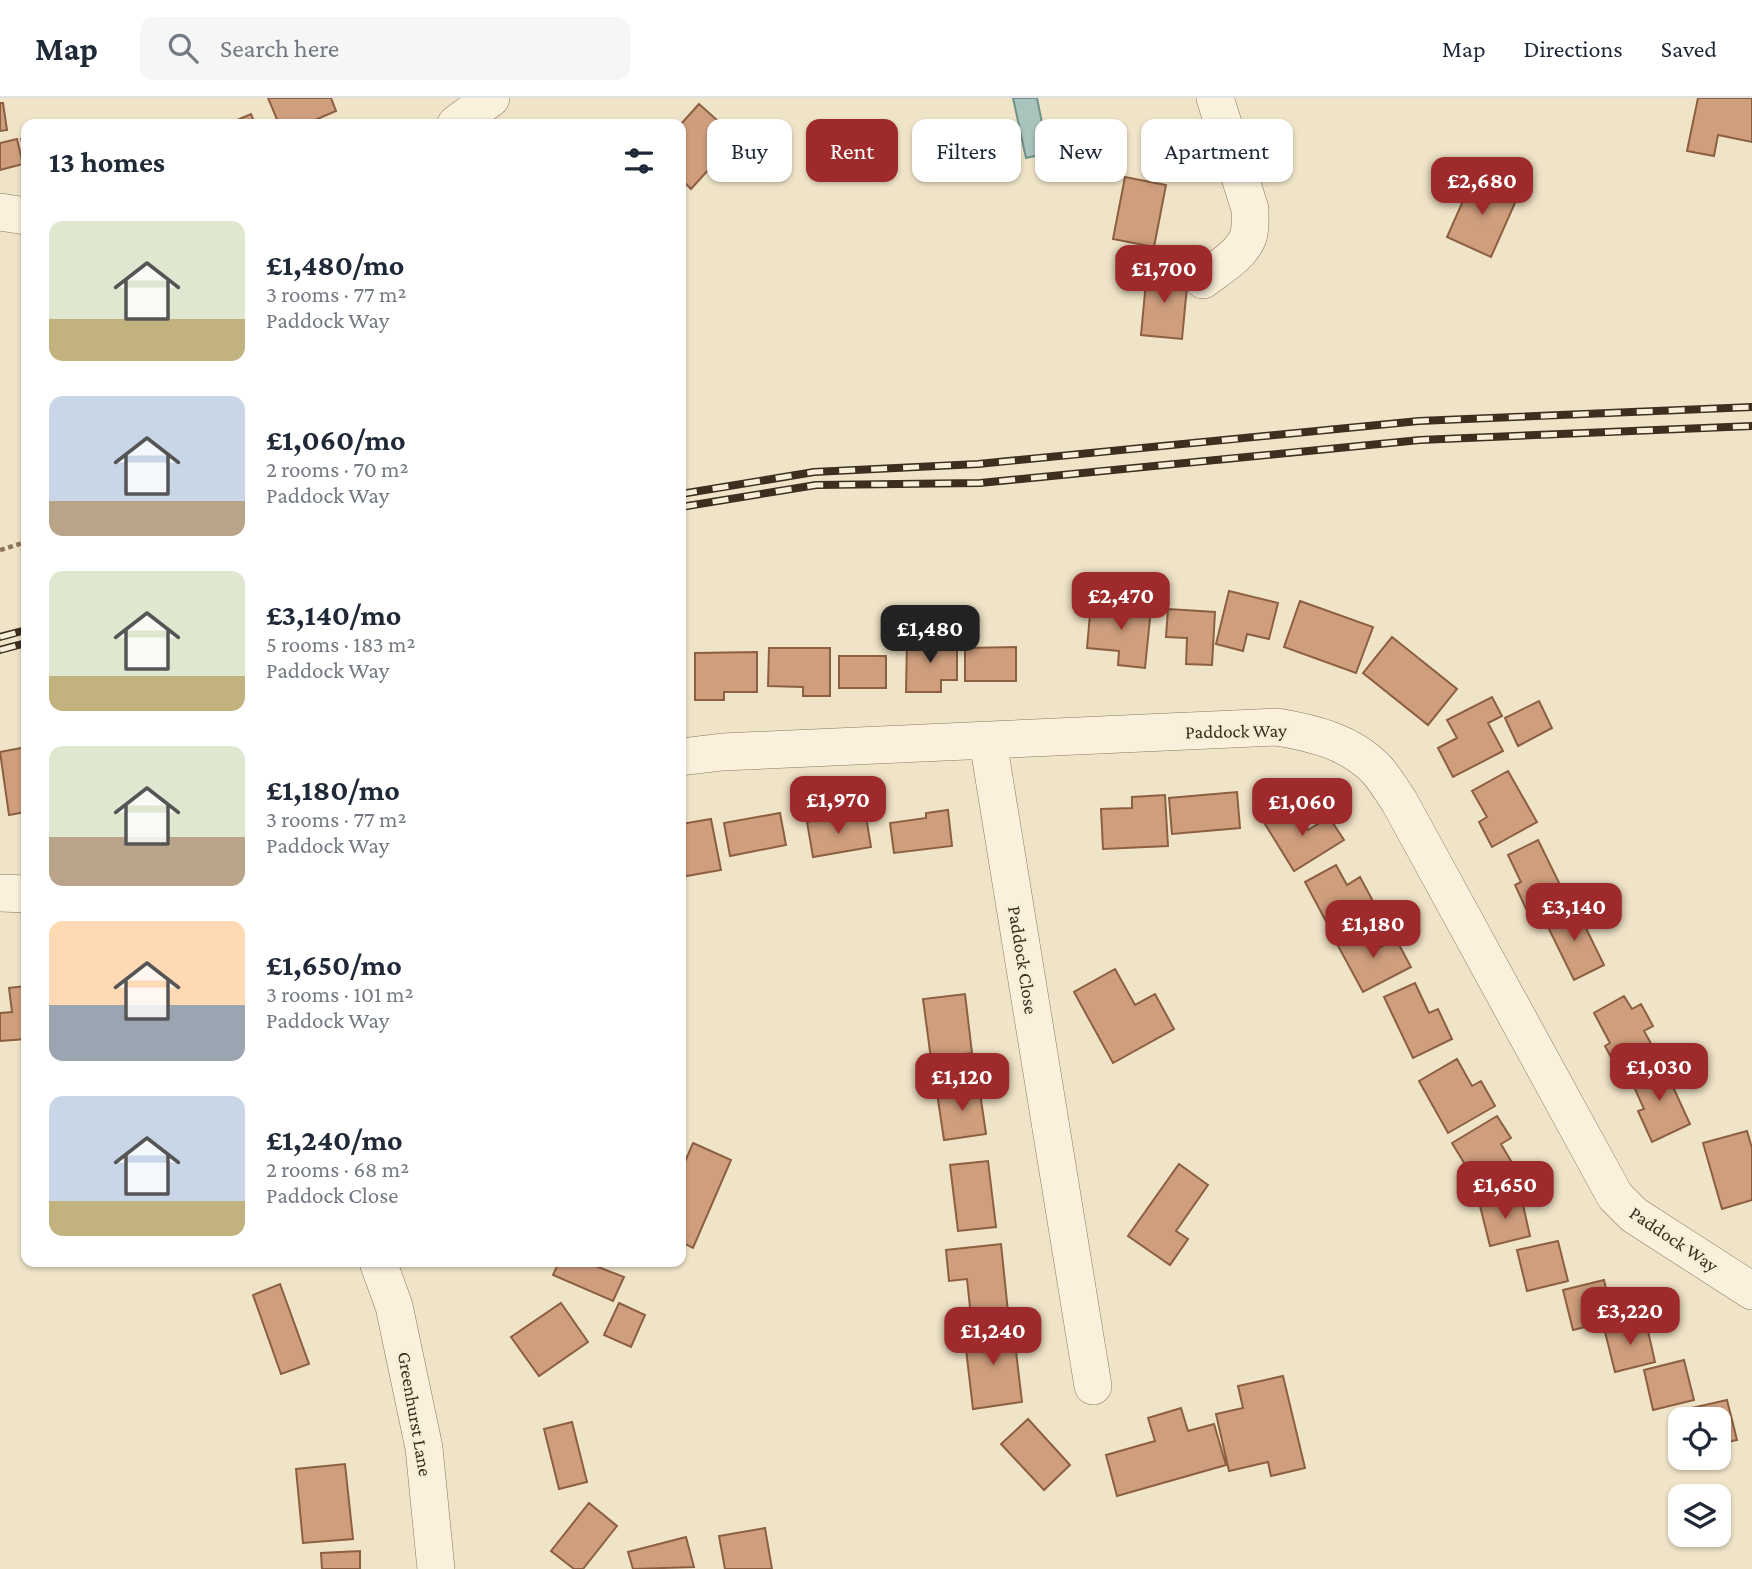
<!DOCTYPE html>
<html lang="en">
<head>
<meta charset="utf-8">
<style>
	:root { --surface:#fff; --page:#f6f6f7; --text:#1f2937; --muted:#747a83; --line:#e0e1e3; --accent:#9e2a2b }
	body { margin:0; font-family:"Crimson Pro",serif; background:var(--page); color:var(--text); height:100vh; display:flex; flex-direction:column; font-size:26px; white-space:nowrap }
	* { box-sizing:border-box; margin:0 }
	p { font-size:23px; color:var(--muted) }
	.icon { flex:none; width:38px; height:38px; fill:none; stroke:currentColor; stroke-width:2; stroke-linecap:round; stroke-linejoin:round }
	.map { position:relative; flex:1; overflow:hidden }
	.panel { position:absolute; left:21px; top:21px; width:665px; height:1148px; display:flex; flex-direction:column; background:var(--surface); border-radius:14px; box-shadow:0 2px 5px #0004 }
	.panel>* { flex:none }
	.top-card { position:absolute; left:707px; top:21px; width:665px; height:63px; display:flex; gap:14px }
	.fabs { position:absolute; left:1668px; top:1309px; display:grid; gap:14px }
	.fabs a { display:grid; place-items:center; width:63px; height:63px; border-radius:14px; background:var(--surface); box-shadow:0 2px 5px #0004; font-size:35px }
	.price { position:absolute; translate:-50% -60px; padding:0 16px; border-radius:14px; background:var(--accent); color:#fff; font-size:23px; line-height:46px; filter:drop-shadow(0 2px 4px #0008) }
	.price::after { content:''; position:absolute; left:50%; top:42px; width:21px; height:16px; margin-left:-10px; background:inherit; clip-path:polygon(0 0,100% 0,50% 100%) }
	.price.on { background:#222; color:#fff }
	ul { padding:0; list-style:none }
	li { display:flex; align-items:center; gap:21px; height:175px; padding:0 28px }
	li span { display:grid; place-items:center; flex:none; width:196px; height:140px; border-radius:14px; color:#555 }
	li>.icon { margin-inline-start:auto }
	span .icon { width:84px; height:84px; fill:#fffc; stroke-width:1 }
	li b { font-size:30px }
	h2 { display:flex; justify-content:space-between; align-items:center; height:84px; padding:0 28px; font-size:30px }
	.chip { padding:0 24px; border-radius:14px; background:var(--surface); box-shadow:0 2px 5px #0004; font-size:24px; line-height:63px }
	.chip.on { background:var(--accent); color:#fff }
	header { display:flex; align-items:center; gap:42px; box-sizing:border-box; height:98px; padding:0 35px; background:var(--surface); border-bottom:2px solid var(--line) }
	header strong { font-size:33px }
	nav { display:flex; gap:38px; margin-inline-start:auto; font-size:24px }
	.search { width:490px; height:63px; background:var(--page); display:flex; align-items:center; gap:18px; box-sizing:border-box; padding:0 24px; border-radius:14px; color:var(--muted); font-size:26px }
	.map>svg:first-child { display:block }
</style>
</head>
<body>
<header>
<strong>Map</strong>
<div class="search"><svg class="icon" aria-label="search" viewBox="0 0 24 24"><circle cx="10" cy="10" r="6"/><path d="M15 15l6 6"/></svg>Search here</div>
<nav><a>Map</a><a>Directions</a><a>Saved</a></nav>
</header>
<div class="map">
<svg width="1752" height="1471" viewBox="0 0 1752 1471">
	<rect width="100%" height="100%" fill="#f0e4c8"/>
	<!-- water -->
	<path fill="#a9c4bc" stroke="#6f938a" stroke-width="2" d="M1013 0H1037L1048 55 1026 60Z"/>
	<!-- building -->
	<path fill="#cf9f7d" stroke="#8d5f41" stroke-width="2" d="M268 0H331L336 13 306 26H279Z
		M1698 0H1752V44L1718 37 1714 58 1687 53Z
		M0 5H3L7 32 0 33Z
		M699 6 737 40 691 91 681 81V26Z
		M251 16 255 26H228Z
		M26 39V56L21 41Z
		M17 41 23 66 0 72V45Z
		M1474 78 1518 98 1491 159 1447 139Z
		M1125 79 1166 87 1154 149 1113 141Z
		M1147 173 1188 178 1182 241 1141 237Z
		M1229 493 1278 505 1269 541 1247 536 1243 553 1216 546Z
		M1300 503 1373 529 1356 575 1284 549Z
		M1091 505 1151 511 1145 570 1118 567 1119 553 1087 550Z
		M1168 511 1215 514 1212 567 1186 566 1187 540 1166 539Z
		M1392 539 1457 591 1428 627 1363 575Z
		M907 543 957 544V582H941V594H906Z
		M1016 549V583H965V550Z
		M769 550H830V598H803V589L768 588Z
		M757 554V594H724V602H695V555Z
		M839 558H886V590H839Z
		M1492 599 1502 618 1488 625 1503 653 1453 679 1438 650 1457 640 1447 622Z
		M1539 603 1552 630 1518 648 1505 620Z
		M26 649V714L9 717 0 654Z
		M1508 673 1537 724 1492 749 1479 724 1487 719 1472 693Z
		M1237 694 1240 730 1172 736 1169 700Z
		M1165 697 1168 748 1103 751 1101 711 1132 710V699Z
		M1293 708 1308 732 1329 719 1344 742 1294 773 1265 726Z
		M948 712 952 748 894 755 890 725 926 720V715Z
		M780 715 786 747 730 758 724 725Z
		M866 718 871 749 813 759 807 724 830 719 831 724Z
		M711 721 721 772 681 779V726Z
		M1538 742 1566 799 1529 817 1515 787 1521 784 1508 757Z
		M1336 767 1347 787 1360 779 1374 805 1329 829 1305 784Z
		M1575 808 1604 867 1574 882 1545 823Z
		M1367 830 1377 851 1396 841 1411 869 1363 894 1337 846Z
		M1115 871 1135 907 1155 896 1174 931 1113 965 1074 894Z
		M1415 885 1429 915 1438 911 1452 941 1413 960 1384 899Z
		M26 888V941L0 943V915L12 914 9 890Z
		M965 896 972 955 931 961 923 901Z
		M1624 898 1632 911 1641 906 1653 928 1644 933 1657 956 1620 976 1605 948 1610 945 1594 915Z
		M1457 961 1472 988 1481 983 1495 1008 1448 1035 1419 983Z
		M1662 965 1690 1026 1652 1044 1638 1013 1644 1011 1630 980Z
		M979 988 986 1036 944 1042 937 995Z
		M1497 1018 1511 1040 1501 1046 1518 1075 1483 1096 1452 1045Z
		M1747 1033 1752 1050V1102L1722 1111 1703 1045Z
		M693 1045 731 1062 693 1150 681 1144V1073Z
		M988 1063 996 1129 958 1133 950 1067Z
		M1179 1066 1208 1087 1176 1133 1188 1141 1170 1167 1128 1138Z
		M1521 1098 1530 1138 1490 1148 1480 1108Z
		M1558 1143 1568 1183 1527 1193 1517 1152Z
		M1001 1146 1008 1214 971 1219 967 1181 949 1183 946 1152Z
		M559 1164H595L593 1167 624 1179 613 1203 553 1177Z
		M1604 1182 1613 1222 1573 1232 1563 1192Z
		M280 1186 309 1266 281 1276 253 1197Z
		M561 1205 588 1244 539 1278 511 1239Z
		M619 1205 645 1217 631 1249 604 1237Z
		M1646 1224 1655 1264 1615 1274 1605 1234Z
		M1013 1228 1022 1304 973 1311 964 1234Z
		M1684 1262 1694 1302 1653 1312 1644 1272Z
		M1283 1278 1305 1370 1271 1378 1268 1364 1229 1373 1216 1316 1243 1310 1238 1288Z
		M1727 1302 1737 1342 1718 1346V1321H1689L1687 1311Z
		M1181 1310 1188 1333 1214 1326 1226 1367 1117 1398 1106 1357 1155 1343 1148 1320Z
		M1028 1321 1070 1367 1044 1392 1001 1346Z
		M572 1324 587 1384 559 1391 544 1331Z
		M345 1366 353 1441 303 1445 296 1371Z
		M589 1405 617 1428 583 1471H574L551 1453Z
		M765 1430 772 1471H725L719 1438Z
		M686 1439 694 1469 633 1471 628 1454Z
		M360 1453V1471H322L321 1455Z"/>
	<g fill="none" stroke-linecap="round" stroke-linejoin="round">
		<defs>
			<path id="street" d="M456 26 491 0
				M0 114 26 118
				M1203 182C1217 171 1242 157 1248 139 1251 131 1250 120 1250 111L1215 0
				M988 643 1093 1288
				M681 659 722 654 1277 629C1313 635 1351 644 1377 672 1385 681 1392 693 1399 703L1615 1098 1634 1117 1752 1193
				M0 795 26 796
				M378 1164 394 1208 424 1350 436 1471"/>
		</defs>
		<!-- street casing -->
		<use href="#street" stroke="#8d765c" stroke-width="38"/>
		<!-- path -->
		<path stroke="#8d765c" stroke-width="4.5" stroke-dasharray="5 3.5" stroke-linecap="butt" d="M0 452 26 444"/>
		<!-- street -->
		<use href="#street" stroke="#faf1dc" stroke-width="37"/>
		<defs>
			<path id="rail" d="M681 396 814 374 978 366 1419 323 1752 309
				M681 409 816 387 980 385 1420 342 1752 328
				M0 539 26 532
				M0 552 26 545"/>
		</defs>
		<!-- rail casing -->
		<use href="#rail" stroke="#3d2e20" stroke-width="8"/>
		<!-- rail -->
		<use href="#rail" stroke="#f7eed8" stroke-width="5" stroke-dasharray="16" stroke-linecap="butt"/>
	</g>
	<g text-anchor="middle" dominant-baseline="central" stroke-width="5" stroke-linejoin="round" paint-order="stroke">
		<!-- street labels -->
		<g font-size="19" fill="#3d2e20" stroke="#f7eed8">
			<text transform="translate(1236 633) rotate(-1)">Paddock Way</text>
			<text transform="translate(1023 862) rotate(81)">Paddock Close</text>
			<text transform="translate(1674 1141) rotate(34)">Paddock Way</text>
			<text transform="translate(415 1316) rotate(80)">Greenhurst Lane</text>
		</g>
	</g>
</svg>
<div class="fabs">
<a><svg class="icon" aria-label="locate" viewBox="0 0 24 24"><circle cx="12" cy="12" r="6"/><path d="M12 2v4M12 18v4M2 12h4M18 12h4"/></svg></a>
<a><svg class="icon" aria-label="layers" viewBox="0 0 24 24"><path d="M12 4l9 5-9 5-9-5zM3 14l9 5 9-5"/></svg></a>
</div>
<b class="price" style="left:1482px;top:119px">£2,680</b>
<b class="price" style="left:1164px;top:207px">£1,700</b>
<b class="price" style="left:1121px;top:534px">£2,470</b>
<b class="price on" style="left:930px;top:567px">£1,480</b>
<b class="price" style="left:838px;top:738px">£1,970</b>
<b class="price" style="left:1302px;top:740px">£1,060</b>
<b class="price" style="left:1574px;top:845px">£3,140</b>
<b class="price" style="left:1373px;top:862px">£1,180</b>
<b class="price" style="left:1659px;top:1005px">£1,030</b>
<b class="price" style="left:962px;top:1015px">£1,120</b>
<b class="price" style="left:1505px;top:1123px">£1,650</b>
<b class="price" style="left:1630px;top:1249px">£3,220</b>
<b class="price" style="left:993px;top:1269px">£1,240</b>
<div class="top-card">
<a class="chip">Buy</a>
<a class="chip on">Rent</a>
<a class="chip">Filters</a>
<a class="chip">New</a>
<a class="chip">Apartment</a>
</div>
<section class="panel">
<h2>13 homes<svg class="icon" aria-label="filters" viewBox="0 0 24 24"><path d="M4 7h16M4 17h16"/><circle cx="9" cy="7" r="2"/><circle cx="15" cy="17" r="2"/></svg></h2>
<ul>
<li><span style="background:linear-gradient(#dfe7d0 70%,#c2b280 0)"><svg class="icon" aria-label="home" viewBox="0 0 24 24"><path d="M3 11l9-7 9 7M6 9v11h12V9"/></svg></span><div><b>£1,480/mo</b><p>3 rooms · 77 m²</p><p>Paddock Way</p></div></li>
<li><span style="background:linear-gradient(#c9d6e8 75%,#b9a48a 0)"><svg class="icon" aria-label="home" viewBox="0 0 24 24"><path d="M3 11l9-7 9 7M6 9v11h12V9"/></svg></span><div><b>£1,060/mo</b><p>2 rooms · 70 m²</p><p>Paddock Way</p></div></li>
<li><span style="background:linear-gradient(#dfe7d0 75%,#c2b280 0)"><svg class="icon" aria-label="home" viewBox="0 0 24 24"><path d="M3 11l9-7 9 7M6 9v11h12V9"/></svg></span><div><b>£3,140/mo</b><p>5 rooms · 183 m²</p><p>Paddock Way</p></div></li>
<li><span style="background:linear-gradient(#dfe7d0 65%,#b9a48a 0)"><svg class="icon" aria-label="home" viewBox="0 0 24 24"><path d="M3 11l9-7 9 7M6 9v11h12V9"/></svg></span><div><b>£1,180/mo</b><p>3 rooms · 77 m²</p><p>Paddock Way</p></div></li>
<li><span style="background:linear-gradient(#ffd9b3 60%,#9aa5b1 0)"><svg class="icon" aria-label="home" viewBox="0 0 24 24"><path d="M3 11l9-7 9 7M6 9v11h12V9"/></svg></span><div><b>£1,650/mo</b><p>3 rooms · 101 m²</p><p>Paddock Way</p></div></li>
<li><span style="background:linear-gradient(#c9d6e8 75%,#c2b280 0)"><svg class="icon" aria-label="home" viewBox="0 0 24 24"><path d="M3 11l9-7 9 7M6 9v11h12V9"/></svg></span><div><b>£1,240/mo</b><p>2 rooms · 68 m²</p><p>Paddock Close</p></div></li>
</ul>
</section>
</div>
</body>
</html>
